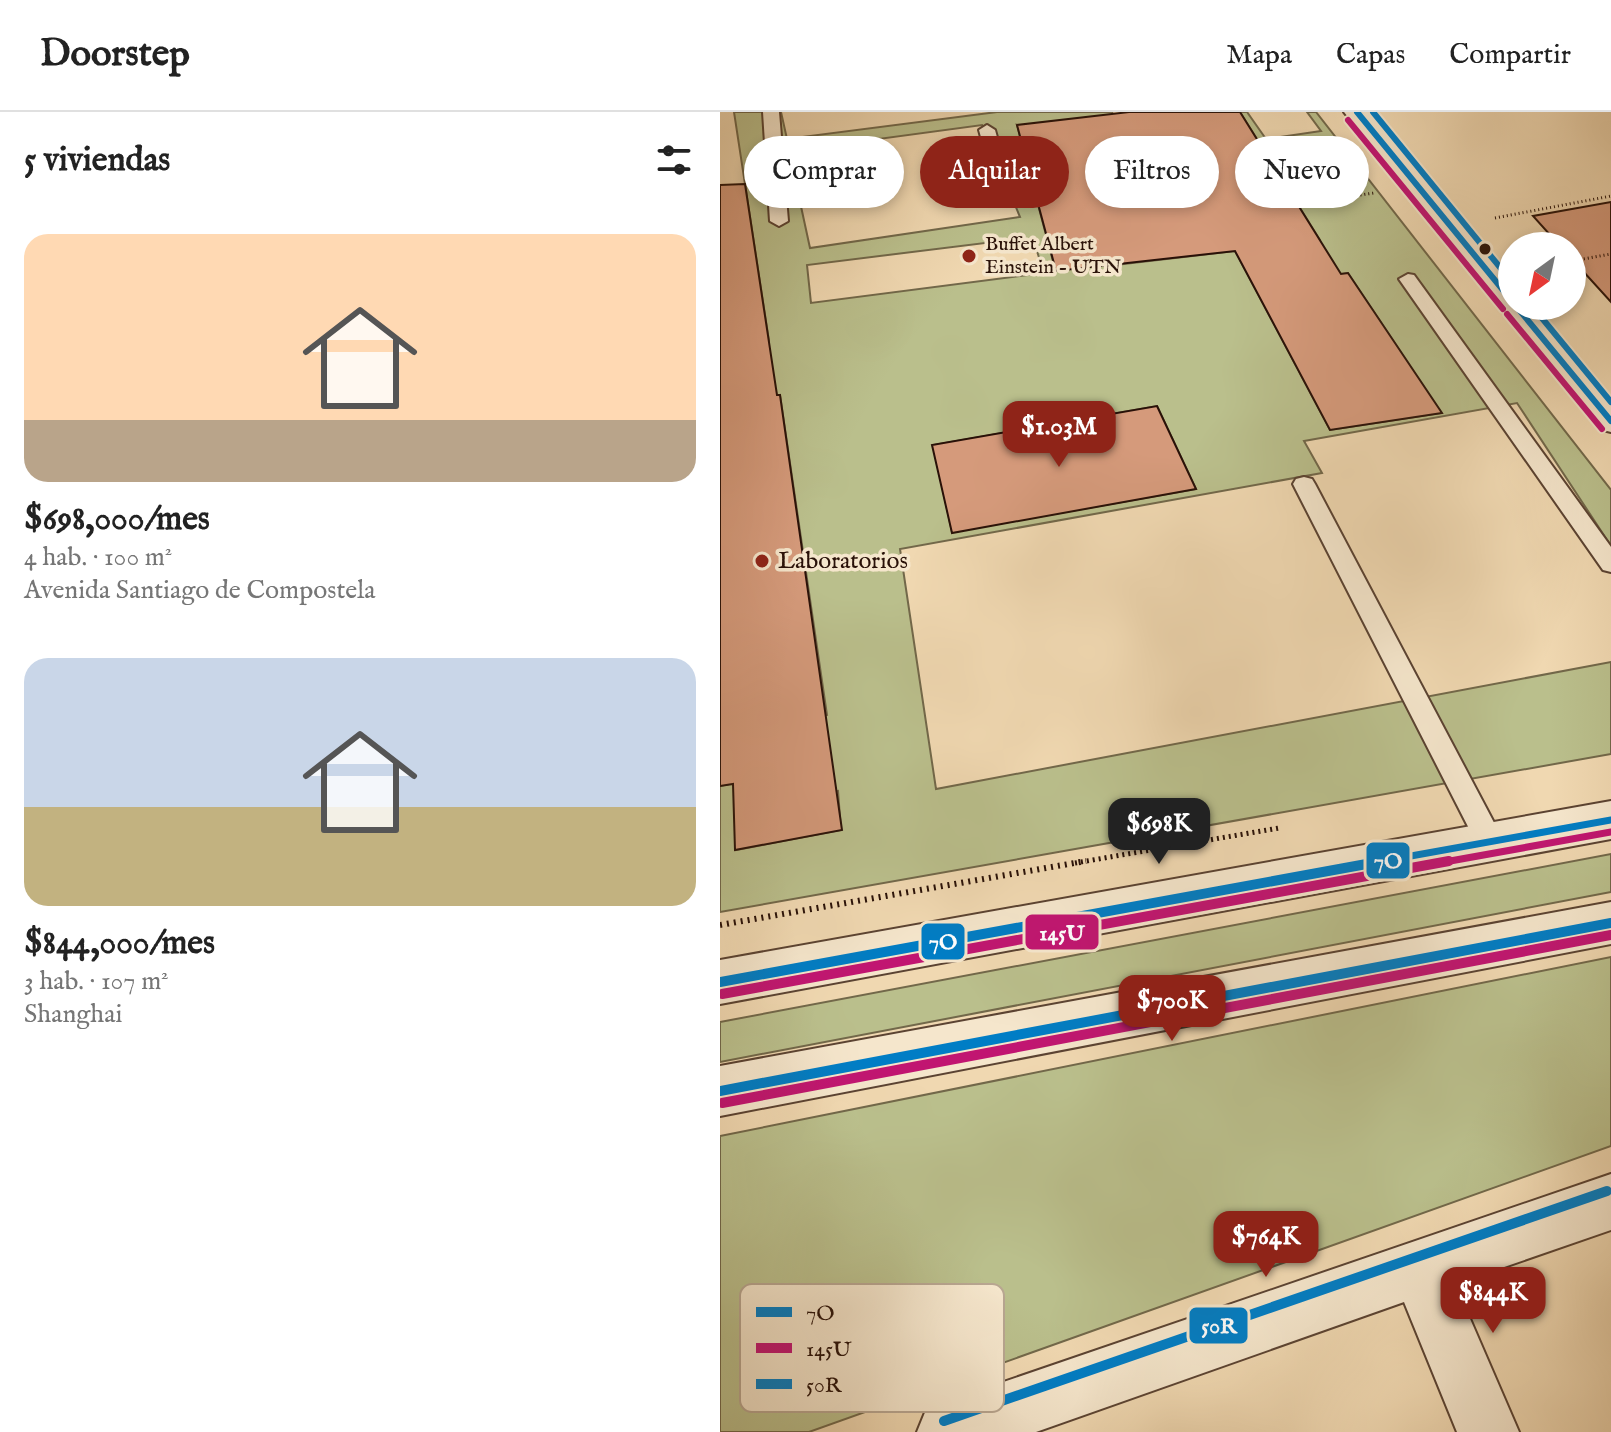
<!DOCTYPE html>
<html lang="es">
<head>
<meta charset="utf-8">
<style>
	:root { --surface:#fff; --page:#f2f2f2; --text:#222; --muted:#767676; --line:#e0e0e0; --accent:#8f2418 }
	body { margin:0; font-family:"IM FELL English",serif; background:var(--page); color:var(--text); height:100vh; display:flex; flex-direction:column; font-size:30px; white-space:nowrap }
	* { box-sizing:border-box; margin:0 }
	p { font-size:26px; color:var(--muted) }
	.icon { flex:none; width:44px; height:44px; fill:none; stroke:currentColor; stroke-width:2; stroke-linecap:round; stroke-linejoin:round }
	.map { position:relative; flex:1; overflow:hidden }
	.panel { display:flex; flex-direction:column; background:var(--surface); width:720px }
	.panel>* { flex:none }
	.banner { position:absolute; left:24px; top:24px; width:746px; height:72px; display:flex; gap:16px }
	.needle { width:52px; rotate:213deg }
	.buttons { position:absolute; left:778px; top:120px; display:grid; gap:16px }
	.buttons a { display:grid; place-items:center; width:88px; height:88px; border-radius:50%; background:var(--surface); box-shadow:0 4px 12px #0003; font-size:40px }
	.price { position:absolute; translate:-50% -68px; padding:0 18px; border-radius:16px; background:var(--accent); color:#fff; font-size:26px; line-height:52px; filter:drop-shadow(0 2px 4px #0008) }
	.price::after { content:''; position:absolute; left:50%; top:48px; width:24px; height:18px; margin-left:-12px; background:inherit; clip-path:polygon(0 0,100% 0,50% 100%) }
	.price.on { background:#222; color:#fff }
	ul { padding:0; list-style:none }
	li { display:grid; align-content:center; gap:16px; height:424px; padding:0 24px }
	li span { display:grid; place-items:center; height:248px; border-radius:24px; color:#555 }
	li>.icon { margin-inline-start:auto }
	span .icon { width:144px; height:144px; fill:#fffc; stroke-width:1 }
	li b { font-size:34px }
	h2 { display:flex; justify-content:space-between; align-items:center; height:96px; padding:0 24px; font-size:34px }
	.tag { padding:0 28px; border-radius:36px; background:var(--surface); box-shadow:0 4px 12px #0003; font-size:28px; line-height:72px }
	.tag.on { background:var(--accent); color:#fff }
	header { display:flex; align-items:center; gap:48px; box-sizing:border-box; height:112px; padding:0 40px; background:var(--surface); border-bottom:2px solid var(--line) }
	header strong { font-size:38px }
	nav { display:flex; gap:44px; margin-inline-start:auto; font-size:28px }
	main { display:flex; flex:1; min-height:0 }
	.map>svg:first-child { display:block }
</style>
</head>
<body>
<header>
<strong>Doorstep</strong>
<nav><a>Mapa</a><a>Capas</a><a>Compartir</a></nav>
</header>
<main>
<section class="panel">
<h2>5 viviendas<svg class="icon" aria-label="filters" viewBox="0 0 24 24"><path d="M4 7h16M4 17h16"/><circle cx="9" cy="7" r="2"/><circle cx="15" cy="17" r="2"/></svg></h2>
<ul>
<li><span style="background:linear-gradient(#ffd9b3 75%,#b9a48a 0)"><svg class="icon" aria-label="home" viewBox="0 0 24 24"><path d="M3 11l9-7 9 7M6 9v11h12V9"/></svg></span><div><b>$698,000/mes</b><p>4 hab. · 100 m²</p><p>Avenida Santiago de Compostela</p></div></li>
<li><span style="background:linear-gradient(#c9d6e8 60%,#c2b280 0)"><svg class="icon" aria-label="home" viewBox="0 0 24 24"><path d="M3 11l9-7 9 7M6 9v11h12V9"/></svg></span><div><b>$844,000/mes</b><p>3 hab. · 107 m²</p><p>Shanghai</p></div></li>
</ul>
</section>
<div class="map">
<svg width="891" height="1320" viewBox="0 0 891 1320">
	<rect width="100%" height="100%" fill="#f0d8b1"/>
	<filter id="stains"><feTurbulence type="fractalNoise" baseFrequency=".0025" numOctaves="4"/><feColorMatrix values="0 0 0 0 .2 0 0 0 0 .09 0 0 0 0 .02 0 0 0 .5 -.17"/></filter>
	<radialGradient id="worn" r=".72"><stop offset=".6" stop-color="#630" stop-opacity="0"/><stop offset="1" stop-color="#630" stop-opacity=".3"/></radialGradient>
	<!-- green -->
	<path fill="#babf8c" stroke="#72684a" stroke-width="2" fill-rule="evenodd" d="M14 0H61L67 27 277 0H392L419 84 297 13 335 157 366 156 385 135 396 153 515 139 610 318 721 301 628 161 556 170 600 128 520 0H527L546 27 601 19 587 0H596L891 378V434L797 291 584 329 602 361 180 437 216 677 891 550V642L0 800V674L73 659 52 613 107 603 60 283 0 294 49 229ZM262 13 300 105 90 136 69 39ZM297 127 300 135 315 133 324 161 91 191 87 153ZM437 294 476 377 232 420 213 333ZM118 679 121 718 16 738 15 697Z
		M891 742V780L0 950V910Z
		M891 845V1034L89 1320H0V1024Z"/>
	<!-- building -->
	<path fill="#d59a7b" stroke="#291108" stroke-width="2" d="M409 0H520L621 162 628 161 722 301 610 318 515 139 336 159 297 13Z
		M25 72 57 283H60L122 718 15 738 13 672 0 674V73Z
		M891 90V190L852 147V134H840L813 104Z
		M437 294 476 377 232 421 212 333Z"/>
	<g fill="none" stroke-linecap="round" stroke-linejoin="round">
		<defs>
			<path id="service" d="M43 0H59L68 109 59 114 50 109Z
				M267 13 275 18 293 83 291 87H279L277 83 259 18Z
				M688 162 694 163 891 435V460L883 458 679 167Z
				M584 365 592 367 595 372 780 722 784 730 780 738 770 741 760 738 573 372 576 367Z"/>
			<path id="minor" d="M891 1062V1118L735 1172 799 1320H737L684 1190 316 1320H197L206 1298 228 1289Z"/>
			<path id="tertiary" d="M624 0H651L792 169V194H813L891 287V320L879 317Z
				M891 689V727L0 892V848Z
				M891 790V832L0 1004V954Z"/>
		</defs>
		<!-- service casing -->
		<use href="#service" stroke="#5b4332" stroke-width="4"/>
		<!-- minor casing -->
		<use href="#minor" stroke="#5b4332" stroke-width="4"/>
		<!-- tertiary casing -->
		<use href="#tertiary" stroke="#5b4332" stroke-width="4"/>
		<!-- path-far2 -->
		<path stroke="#291108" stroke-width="3" stroke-dasharray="1 3" stroke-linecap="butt" d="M577 92 654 81
			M775 106 891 84
			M852 149 891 142"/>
		<!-- path-far1 -->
		<path stroke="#291108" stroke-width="5" stroke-dasharray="2 4" stroke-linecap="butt" d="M355 751 559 716"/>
		<!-- path -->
		<path stroke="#291108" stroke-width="6" stroke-dasharray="2 5" stroke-linecap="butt" d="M0 813 366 749"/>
		<!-- service -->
		<use href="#service" fill="#f5e6cc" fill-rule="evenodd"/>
		<!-- minor -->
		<use href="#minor" fill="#f5e6cc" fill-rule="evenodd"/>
		<!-- tertiary -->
		<use href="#tertiary" fill="#f5e6cc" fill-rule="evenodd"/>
		<defs>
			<path id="bus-1-far2" d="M637 0 792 189
				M796 194 891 309"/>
			<path id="bus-1-far1" d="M652 751 891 708"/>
			<path id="bus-1" d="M0 870 663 749
				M0 979 891 811"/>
			<path id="bus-2-far2" d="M628 8 783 197
				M787 202 882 317"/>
			<path id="bus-2-far1" d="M719 751 891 720"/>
			<path id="bus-2" d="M2 882 729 749
				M2 991 891 823"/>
			<path id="bus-3-far1" d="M653 0 792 170
				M812 194 891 290"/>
			<path id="bus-3" d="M224 1309 887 1079"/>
		</defs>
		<!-- bus-1-far2 casing -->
		<use href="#bus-1-far2" stroke="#f5e6cc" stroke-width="10"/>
		<!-- bus-1-far1 casing -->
		<use href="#bus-1-far1" stroke="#f5e6cc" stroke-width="12"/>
		<!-- bus-1 casing -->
		<use href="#bus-1" stroke="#f5e6cc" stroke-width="16"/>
		<!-- bus-2-far2 casing -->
		<use href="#bus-2-far2" stroke="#f5e6cc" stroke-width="10"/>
		<!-- bus-2-far1 casing -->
		<use href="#bus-2-far1" stroke="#f5e6cc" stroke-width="12"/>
		<!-- bus-2 casing -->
		<use href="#bus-2" stroke="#f5e6cc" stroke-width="16"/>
		<!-- bus-3-far1 casing -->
		<use href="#bus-3-far1" stroke="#f5e6cc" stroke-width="10"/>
		<!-- bus-3 casing -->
		<use href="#bus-3" stroke="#f5e6cc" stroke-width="16"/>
		<!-- bus-1-far2 -->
		<use href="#bus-1-far2" stroke="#007dc5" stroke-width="6"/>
		<!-- bus-1-far1 -->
		<use href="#bus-1-far1" stroke="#007dc5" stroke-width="7"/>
		<!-- bus-1 -->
		<use href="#bus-1" stroke="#007dc5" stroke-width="10"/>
		<!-- bus-2-far2 -->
		<use href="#bus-2-far2" stroke="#c11571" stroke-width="6"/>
		<!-- bus-2-far1 -->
		<use href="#bus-2-far1" stroke="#c11571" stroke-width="7"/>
		<!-- bus-2 -->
		<use href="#bus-2" stroke="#c11571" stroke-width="10"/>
		<!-- bus-3-far1 -->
		<use href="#bus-3-far1" stroke="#007dc5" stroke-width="6"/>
		<!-- bus-3 -->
		<use href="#bus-3" stroke="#007dc5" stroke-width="10"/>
	</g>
	<!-- markers -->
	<circle fill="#291108" stroke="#f5e6cc" stroke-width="3" cx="765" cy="137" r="7"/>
	<g fill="#8f2418" stroke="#f5e6cc" stroke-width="3">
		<circle cx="249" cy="144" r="8"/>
		<circle cx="42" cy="449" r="8"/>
	</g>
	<g text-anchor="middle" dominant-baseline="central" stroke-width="7" stroke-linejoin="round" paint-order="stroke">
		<!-- far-poi labels -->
		<g font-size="20" fill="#291108" stroke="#f5e6cc" text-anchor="start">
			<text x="265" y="132">Buffet Albert<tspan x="265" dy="23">Einstein - UTN</tspan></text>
		</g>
		<!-- poi labels -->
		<g font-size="24" fill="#291108" stroke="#f5e6cc" text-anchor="start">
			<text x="58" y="449">Laboratorios</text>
		</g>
	</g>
	<!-- legend -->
	<rect x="20" y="1172" width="264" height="128" rx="12" fill="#f5e6cc" stroke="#b8a691" stroke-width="2"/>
	<rect x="36" y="1195" width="36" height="10" fill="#007dc5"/>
	<rect x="36" y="1231" width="36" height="10" fill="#c11571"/>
	<rect x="36" y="1267" width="36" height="10" fill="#007dc5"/>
	<g font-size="22" fill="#291108">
		<text x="86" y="1208">7O</text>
		<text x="86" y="1244">145U</text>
		<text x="86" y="1280">50R</text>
	</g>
	<g stroke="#f5e6cc" stroke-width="3">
		<rect x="645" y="729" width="46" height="39" rx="8" fill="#007dc5"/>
		<rect x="304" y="801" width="76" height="38" rx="8" fill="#c11571"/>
		<rect x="200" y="810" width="46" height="39" rx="8" fill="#007dc5"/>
		<rect x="468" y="1194" width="61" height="39" rx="8" fill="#007dc5"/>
	</g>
	<g font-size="22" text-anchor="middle" font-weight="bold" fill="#fff">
		<text x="668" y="756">7O</text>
		<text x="342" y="828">145U</text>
		<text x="223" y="837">7O</text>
		<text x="499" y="1221">50R</text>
	</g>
	<rect width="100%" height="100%" filter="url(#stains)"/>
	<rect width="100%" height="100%" fill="url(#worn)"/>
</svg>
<div class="buttons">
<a><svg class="needle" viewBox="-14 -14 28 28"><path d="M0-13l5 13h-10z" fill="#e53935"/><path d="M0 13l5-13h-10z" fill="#767676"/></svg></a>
</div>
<b class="price" style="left:339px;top:357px">$1.03M</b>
<b class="price on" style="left:439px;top:754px">$698K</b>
<b class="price" style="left:452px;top:931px">$700K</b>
<b class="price" style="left:546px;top:1167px">$764K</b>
<b class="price" style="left:773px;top:1223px">$844K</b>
<div class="banner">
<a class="tag">Comprar</a>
<a class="tag on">Alquilar</a>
<a class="tag">Filtros</a>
<a class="tag">Nuevo</a>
</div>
</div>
</main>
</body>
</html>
